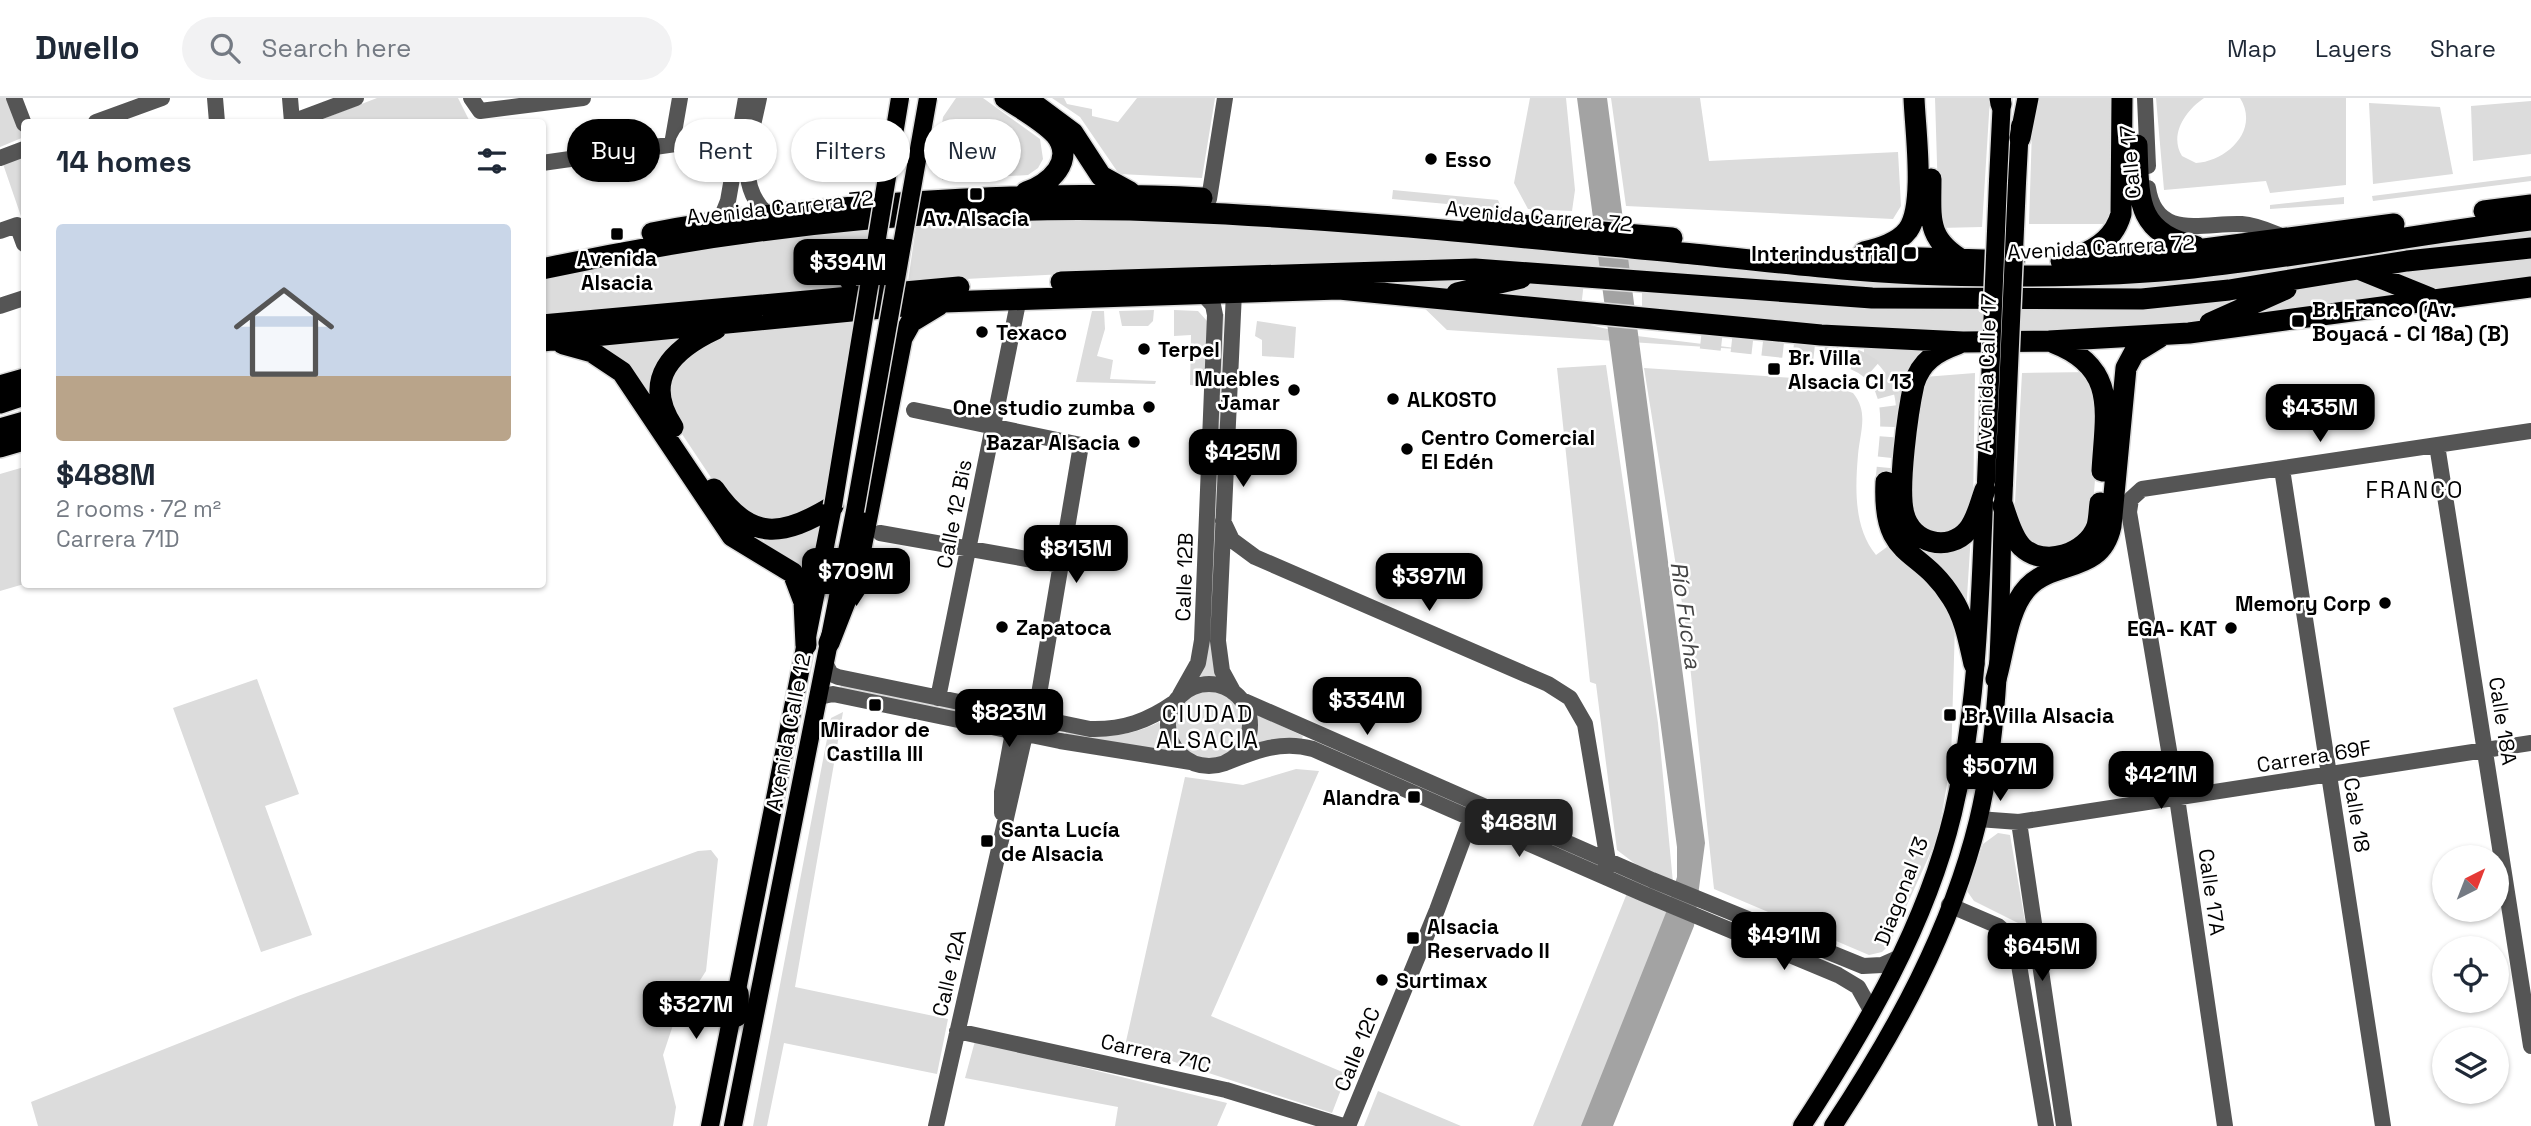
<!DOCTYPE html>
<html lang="en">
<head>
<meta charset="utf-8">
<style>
	:root { --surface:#fff; --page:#f2f2f3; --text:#1f2937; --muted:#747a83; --line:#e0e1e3; --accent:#000 }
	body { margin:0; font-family:"Space Grotesk",sans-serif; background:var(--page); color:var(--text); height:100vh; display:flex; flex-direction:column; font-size:26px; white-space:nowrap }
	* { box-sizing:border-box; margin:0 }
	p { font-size:23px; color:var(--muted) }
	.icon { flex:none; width:38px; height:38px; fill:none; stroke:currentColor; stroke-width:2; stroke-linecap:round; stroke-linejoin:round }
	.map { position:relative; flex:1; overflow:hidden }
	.side { position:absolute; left:21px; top:21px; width:525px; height:469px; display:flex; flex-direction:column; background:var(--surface); border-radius:7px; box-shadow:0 2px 5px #0004 }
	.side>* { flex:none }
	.guide { position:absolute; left:567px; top:21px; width:665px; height:63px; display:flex; gap:14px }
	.needle { width:46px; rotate:42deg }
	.controls { position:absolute; left:2432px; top:747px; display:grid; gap:14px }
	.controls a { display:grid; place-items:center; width:77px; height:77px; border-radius:50%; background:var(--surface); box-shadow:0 2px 5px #0004; font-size:35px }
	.price { position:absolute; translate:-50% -60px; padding:0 16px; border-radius:14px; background:var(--accent); color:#fff; font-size:23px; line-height:46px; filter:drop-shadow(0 2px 4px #0008) }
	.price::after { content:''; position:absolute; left:50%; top:42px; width:21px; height:16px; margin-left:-10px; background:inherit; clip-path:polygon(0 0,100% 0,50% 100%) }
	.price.selected { background:#222; color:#fff }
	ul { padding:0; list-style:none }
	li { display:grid; align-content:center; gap:14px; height:371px; padding:0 35px }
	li+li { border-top:2px solid var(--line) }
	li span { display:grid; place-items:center; height:217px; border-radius:7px; color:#555 }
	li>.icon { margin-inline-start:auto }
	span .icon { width:126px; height:126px; fill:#fffc; stroke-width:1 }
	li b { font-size:30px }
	h2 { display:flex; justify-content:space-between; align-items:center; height:84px; padding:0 35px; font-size:30px }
	.chip { padding:0 24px; border-radius:32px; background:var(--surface); box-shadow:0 2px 5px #0004; font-size:24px; line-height:63px }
	.chip.selected { background:var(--accent); color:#fff }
	header { display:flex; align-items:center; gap:42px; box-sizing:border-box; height:98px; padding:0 35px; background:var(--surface); border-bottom:2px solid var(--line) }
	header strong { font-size:33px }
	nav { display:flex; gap:38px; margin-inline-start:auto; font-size:24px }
	.search { width:490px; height:63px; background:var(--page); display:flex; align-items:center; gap:18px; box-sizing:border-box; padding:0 24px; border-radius:38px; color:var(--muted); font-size:26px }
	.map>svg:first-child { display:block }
</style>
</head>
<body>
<header>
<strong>Dwello</strong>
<div class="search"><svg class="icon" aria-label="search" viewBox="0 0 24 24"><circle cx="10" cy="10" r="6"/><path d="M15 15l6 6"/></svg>Search here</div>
<nav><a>Map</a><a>Layers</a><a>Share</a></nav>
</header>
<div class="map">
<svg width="2531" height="1028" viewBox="0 0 2531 1028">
	<rect width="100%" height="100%" fill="#fff"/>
	<!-- green -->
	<path fill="#dcdcdc" d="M0 0H14L24 27V39L0 49Z
		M377 0H458L470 24H418L417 21 403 24H315Z
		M956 0H983L1040 41 1043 61 1038 70 1028 77 942 82 949 43 940 41 943 19Z
		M1052 0H1064L1067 6 1092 11V18L1118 24 1137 0H1215L1202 80 1119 76 1080 19Z
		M1530 0H1566L1575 92 1572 113 1528 111 1514 85Z
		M1611 0H1700L1709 63 1898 54 1901 108 1893 121 1626 108Z
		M1935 0H1990L1982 129 1939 130Z
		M2033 0H2116L2113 126H2029Z
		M2156 0H2204C2185 13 2169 37 2182 58L2196 65C2227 63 2260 32 2240 0H2346V87L2270 95 2266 83 2164 92Z
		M2531 3V56L2473 63 2471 8Z
		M2369 5 2440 9 2453 76 2373 86Z
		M24 59V127L3 66Z
		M2531 78V83L2373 103 2372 98Z
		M1393 92 1498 102 1502 111 1392 101Z
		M2344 99V106L2270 111V107Z
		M1042 121 1246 126 1943 182 2531 127V144L2143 195 1908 196 1574 170 1123 173 908 184 916 128Z
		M872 130 863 190 543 222 542 178 698 149Z
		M2531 153V180L2430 193 2388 171Z
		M1505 179 1445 193 1303 180Z
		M2362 179 2410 196 2241 220 2309 183Z
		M1537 180 1584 184 1581 210 1466 198Z
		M1642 187 1797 199 2273 191 2189 229 1926 236 1642 215Z
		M1417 203 1556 219 1637 238 1752 252 1447 232Z
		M1154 212 1153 223 1148 228H1122L1119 213Z
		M1174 212 1198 213 1208 224 1207 282 1202 288 1190 287 1191 237 1174 238Z
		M1092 213H1104L1105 231 1097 258 1113 262 1110 281 1156 283 1155 286 1076 284Z
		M1220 216H1224L1213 534 1220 579 1198 578Z
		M858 218 827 408 768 428 722 396 670 318 671 268 726 230Z
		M1257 223 1296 229 1294 260 1262 258V242L1255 238Z
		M705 232 682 244 659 311 746 445 634 283 582 247Z
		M1864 248 1934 250C1922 256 1911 262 1906 275 1902 285 1892 409 1895 420 1906 459 1946 460 1971 436L1966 514C1960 503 1954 492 1945 482 1925 461 1893 442 1890 411 1883 358 1922 292 1864 255Z
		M1606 267 1658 625 1675 806 1582 1028H1533L1638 768 1617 752 1596 586 1590 584 1557 270Z
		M1644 270 1810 281 1853 295C1869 314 1860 334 1858 357 1855 392 1854 430 1876 457L1891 446 1935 492 1955 526 1951 663 1938 738 1889 847 1882 854 1869 857 1714 791 1686 530Z
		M2093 274 2100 318 2092 420 2087 433 2054 453 2030 446 2014 423 2022 275Z
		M1975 275 1973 411 1960 432 1933 439 1908 410 1907 395 1924 279Z
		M24 369V486L0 493V376Z
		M825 417 807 503 760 453 768 435Z
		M257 581 299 696 265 708 312 837 261 854 173 610Z
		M841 586 975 613 974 619 840 591Z
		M1172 627a36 36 0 1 1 72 0a36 36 0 1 1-72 0Z
		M843 614 795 889 948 921 937 976 784 945 767 1028H753L831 620Z
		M1256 616 1303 638 1301 643 1250 647Z
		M1159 624 1170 656 1065 637 1066 633C1101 638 1127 641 1159 624Z
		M1296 671 1319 673 1211 918 1347 976 1332 1015 1125 948 1185 679 1243 687Z
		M1998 735 2010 737 2026 829 1974 803 1967 793 1983 746Z
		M711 752 718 761 706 873 675 921 663 957 676 1009 673 1028H38L31 1004 298 898 698 753Z
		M975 943 1227 1005 1217 1028H1115L1118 1009 965 980Z
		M1378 993 1461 1028H1364Z"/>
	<!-- water -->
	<path fill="#a3a3a3" d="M1577 0H1607L1705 745 1694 828 1613 1028H1581L1667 812 1677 779V749Z"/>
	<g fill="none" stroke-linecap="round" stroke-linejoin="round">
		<!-- highway-tunnel -->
		<path stroke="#d9d9d9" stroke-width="21" stroke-dasharray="21 10" stroke-linecap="butt" d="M1701 240 1832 255C1908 269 1890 326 1886 384"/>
		<defs>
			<path id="major" d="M1998 83 2002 0
				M2017 85 2020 28
				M710 1028 833 408
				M733 1028 855 413
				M1802 1028C1865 931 1926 828 1953 715 1977 614 1980 507 1984 404
				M1833 1028C1895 934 1951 833 1978 723 2004 614 1999 496 2004 385"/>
			<path id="highway" d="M1005 0C1021 11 1042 22 1055 36 1077 62 1049 87 1026 94
				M1026 0 1073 35 1101 78 1130 94
				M2000 0 2001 6
				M2020 40 2028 0
				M2137 47C2139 99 2135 135 2195 148
				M1931 81C1931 121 1926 141 1964 163
				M2484 113 2531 107
				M1474 123 1672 140
				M652 135C734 119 816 112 899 105 1000 98 1101 94 1202 100
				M1864 154C1880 150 1898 145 1908 132 1926 107 1915 31 1914 0
				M1861 158 2014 163
				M2077 158C2098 151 2115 138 2121 116L2122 0
				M2061 163 2151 158 2394 126
				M542 171C750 126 969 104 1181 114 1348 121 1516 139 1682 155 1768 163 1855 175 1942 177 2025 179 2110 179 2193 170 2306 158 2418 136 2531 122
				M2361 172 2430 200
				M1061 184 1475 171 1872 200 2142 201 2229 192 2407 163 2531 150
				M1457 195 1521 180
				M2210 225 2286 191
				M542 227 959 189
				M542 243 944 204 1339 191 1821 237 1963 244 2049 243 2189 235 2531 189
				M2054 245C2119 270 2105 316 2102 373
				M563 246 592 254 622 274 732 438 793 475 804 504 806 547
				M1958 246C1936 254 1921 263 1914 286 1908 313 1897 391 1904 416 1911 445 1949 455 1968 432 1977 421 1980 405 1985 392
				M0 288 24 281
				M0 305 24 297
				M673 329C641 281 673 251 716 231
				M0 331 24 324
				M0 349 24 342
				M1886 384C1882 464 1920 447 1952 500 1965 520 1969 544 1974 566
				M714 391C750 444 783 439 833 408
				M2003 408C2008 422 2012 439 2022 449 2044 470 2087 456 2097 428 2099 421 2099 412 2100 405
				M829 545 856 476 902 240 911 224 939 207
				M1996 581C2004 554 2007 511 2028 489 2055 461 2101 476 2111 428L2126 270 2134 255 2160 239"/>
		</defs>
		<!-- major casing -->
		<use href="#major" stroke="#dbdbdb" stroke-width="21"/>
		<!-- highway casing -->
		<use href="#highway" stroke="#dbdbdb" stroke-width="24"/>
		<!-- minor -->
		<path stroke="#555" stroke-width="16" d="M14 0 24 26
			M215 0 217 24
			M290 0 292 24
			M471 0 480 13 583 0
			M759 0C751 40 733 86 768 117
			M2145 0 2148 68
			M96 24 162 0
			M292 24 356 0
			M672 46 680 0
			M0 60 24 51
			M542 65 739 37
			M2148 90C2156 144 2206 124 2242 126 2257 127 2271 134 2284 139
			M1209 101 1225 0
			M720 123 728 103 746 0
			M0 133 17 127 24 146
			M1234 194 1218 543 1222 573 1234 595
			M0 208 24 200
			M914 312 1081 347 1035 620
			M2437 347 2531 948
			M2282 371 2383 1028
			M1223 423 1232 442 1255 459 1548 586 1570 600 1585 626 1608 763 1606 769
			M880 435 1061 467
			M825 565 831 576 838 579 1090 631C1123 632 1148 623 1175 604
			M1168 627a41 41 0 1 1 82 0a41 41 0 1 1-82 0Z
			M1180 597 1198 565 1202 542 1215 217 1213 207 1202 195
			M819 599 833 596 1060 643 1191 664
			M938 600 1019 200
			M1242 602 1652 782 1863 868 1882 867 1900 859
			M1225 665C1255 653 1281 642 1313 651L1646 797 1838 877 1858 889 1872 914
			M1002 715V694L1015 623
			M1978 721 2019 724 2531 645
			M2019 724 2064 1028
			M1949 807 1998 828 2015 843 2046 1028
			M957 933 1226 992 1343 1028
			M936 1028 1029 619
			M1348 1028 1437 812 1474 712
			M2225 1028 2177 700 2129 414 2131 401 2142 391 2531 333"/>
		<!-- major -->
		<use href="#major" stroke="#000" stroke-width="18"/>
		<!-- highway -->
		<use href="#highway" stroke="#000" stroke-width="21"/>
		<defs>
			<path id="major-bridge" d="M1986 384 1998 83
				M2004 385 2017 85
				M833 408 900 0
				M855 413 928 0"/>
		</defs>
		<!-- major-bridge casing -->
		<use href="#major-bridge" stroke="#dbdbdb" stroke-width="21" stroke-linecap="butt"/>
		<!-- major-bridge -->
		<use href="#major-bridge" stroke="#000" stroke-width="18"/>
	</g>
	<!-- markers -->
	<g fill="#000" stroke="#fff" stroke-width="2.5">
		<circle cx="1431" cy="61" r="7"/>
		<rect x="969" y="89" width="14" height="14" rx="3.5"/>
		<rect x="610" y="129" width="14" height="14" rx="3.5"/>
		<rect x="1903" y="148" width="14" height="14" rx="3.5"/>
		<rect x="2291" y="216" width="14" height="14" rx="3.5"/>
		<circle cx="982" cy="234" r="7"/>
		<circle cx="1144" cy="251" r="7"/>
		<rect x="1767" y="264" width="14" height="14" rx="3.5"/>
		<circle cx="1294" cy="292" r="7"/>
		<circle cx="1393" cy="301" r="7"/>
		<circle cx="1149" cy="309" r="7"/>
		<circle cx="1134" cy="344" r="7"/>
		<circle cx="1407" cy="351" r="7"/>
		<circle cx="2385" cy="505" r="7"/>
		<circle cx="1002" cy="529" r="7"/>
		<circle cx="2231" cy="530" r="7"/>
		<rect x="868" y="600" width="14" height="14" rx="3.5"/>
		<rect x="1943" y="610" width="14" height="14" rx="3.5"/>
		<rect x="1407" y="692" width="14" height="14" rx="3.5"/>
		<rect x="980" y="736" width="14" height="14" rx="3.5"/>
		<rect x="1406" y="833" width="14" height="14" rx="3.5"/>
		<circle cx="1382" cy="882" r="7"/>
	</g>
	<g text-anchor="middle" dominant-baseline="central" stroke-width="5" stroke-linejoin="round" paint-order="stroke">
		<!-- poi labels -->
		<g font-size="21" font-weight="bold" fill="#000" stroke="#fff" text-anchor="start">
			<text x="1445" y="61">Esso</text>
			<text x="976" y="120" text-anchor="middle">Av. Alsacia</text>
			<text x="1896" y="155" text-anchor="end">Interindustrial</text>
			<text x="617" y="160" text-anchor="middle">Avenida<tspan x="617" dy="24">Alsacia</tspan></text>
			<text x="2312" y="211">Br. Franco (Av.<tspan x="2312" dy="24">Boyacá - Cl 18a) (B)</tspan></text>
			<text x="996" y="234">Texaco</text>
			<text x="1158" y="251">Terpel</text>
			<text x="1788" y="259">Br. Villa<tspan x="1788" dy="24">Alsacia Cl 13</tspan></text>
			<text x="1280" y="280" text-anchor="end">Muebles<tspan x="1280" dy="24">Jamar</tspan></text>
			<text x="1407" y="301">ALKOSTO</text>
			<text x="1135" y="309" text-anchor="end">One studio zumba</text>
			<text x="1421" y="339">Centro Comercial<tspan x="1421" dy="24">El Edén</tspan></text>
			<text x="1120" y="344" text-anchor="end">Bazar Alsacia</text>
			<text x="2371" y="505" text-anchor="end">Memory Corp</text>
			<text x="1016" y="529">Zapatoca</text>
			<text x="2217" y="530" text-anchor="end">EGA- KAT</text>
			<text x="1964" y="617">Br. Villa Alsacia</text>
			<text x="875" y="631" text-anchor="middle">Mirador de<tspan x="875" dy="24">Castilla III</tspan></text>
			<text x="1400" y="699" text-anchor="end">Alandra</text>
			<text x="1001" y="731">Santa Lucía<tspan x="1001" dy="24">de Alsacia</tspan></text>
			<text x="1427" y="828">Alsacia<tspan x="1427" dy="24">Reservado II</tspan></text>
			<text x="1396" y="882">Surtimax</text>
		</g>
		<!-- street labels -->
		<g font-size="21" fill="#000" stroke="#fff">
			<text transform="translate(2130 64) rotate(-95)">Calle 17</text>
			<text transform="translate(780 109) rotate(-6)">Avenida Carrera 72</text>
			<text transform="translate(1539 118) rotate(5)">Avenida Carrera 72</text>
			<text transform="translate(2101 149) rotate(-3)">Avenida Carrera 72</text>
			<text transform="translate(1986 275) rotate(-88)">Avenida Calle 17</text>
			<text transform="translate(954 416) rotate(-79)">Calle 12 Bis</text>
			<text transform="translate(1184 479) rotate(-88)">Calle 12B</text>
			<text transform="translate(2503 623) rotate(81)">Calle 18A</text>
			<text transform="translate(788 634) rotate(-79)">Avenida Calle 12</text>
			<text transform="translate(2314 658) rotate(-9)">Carrera 69F</text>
			<text transform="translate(2357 717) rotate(81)">Calle 18</text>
			<text transform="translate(1901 793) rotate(-69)">Diagonal 13</text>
			<text transform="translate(2212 794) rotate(82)">Calle 17A</text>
			<text transform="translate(949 875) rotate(-77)">Calle 12A</text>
			<text transform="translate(1357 951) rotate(-68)">Calle 12C</text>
			<text transform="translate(1156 955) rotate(13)">Carrera 71C</text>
		</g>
		<!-- neighbourhood labels -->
		<g font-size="23" letter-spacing="2" fill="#000" stroke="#fff">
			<text x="2415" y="392">FRANCO</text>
			<text x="1208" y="616">CIUDAD<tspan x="1208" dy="26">ALSACIA</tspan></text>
		</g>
		<!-- water labels -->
		<g font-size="23" font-style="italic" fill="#444" stroke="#fff">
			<text transform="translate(1686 517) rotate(82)">Río Fucha</text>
		</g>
	</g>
</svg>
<div class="controls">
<a><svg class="needle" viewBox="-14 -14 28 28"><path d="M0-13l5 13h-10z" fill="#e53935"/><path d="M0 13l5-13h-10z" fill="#747a83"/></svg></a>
<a><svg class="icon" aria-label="locate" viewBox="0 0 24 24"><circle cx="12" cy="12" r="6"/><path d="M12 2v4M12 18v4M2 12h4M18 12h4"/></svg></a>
<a><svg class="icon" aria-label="layers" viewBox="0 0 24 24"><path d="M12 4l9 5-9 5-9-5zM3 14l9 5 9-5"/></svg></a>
</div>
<b class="price" style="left:848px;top:201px">$394M</b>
<b class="price" style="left:2320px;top:346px">$435M</b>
<b class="price" style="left:1243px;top:391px">$425M</b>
<b class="price" style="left:1076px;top:487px">$813M</b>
<b class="price" style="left:856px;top:510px">$709M</b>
<b class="price" style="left:1429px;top:515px">$397M</b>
<b class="price" style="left:1367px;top:639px">$334M</b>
<b class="price" style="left:1009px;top:651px">$823M</b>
<b class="price" style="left:2000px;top:705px">$507M</b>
<b class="price" style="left:2161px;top:713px">$421M</b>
<b class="price selected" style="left:1519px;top:761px">$488M</b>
<b class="price" style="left:1784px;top:874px">$491M</b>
<b class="price" style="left:2042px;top:885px">$645M</b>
<b class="price" style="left:696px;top:943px">$327M</b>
<div class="guide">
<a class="chip selected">Buy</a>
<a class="chip">Rent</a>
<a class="chip">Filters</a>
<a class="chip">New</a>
</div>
<section class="side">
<h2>14 homes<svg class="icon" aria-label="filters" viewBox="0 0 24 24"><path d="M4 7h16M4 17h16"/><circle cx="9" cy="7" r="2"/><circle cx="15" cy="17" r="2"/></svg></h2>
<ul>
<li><span style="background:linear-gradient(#c9d6e8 70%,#b9a48a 0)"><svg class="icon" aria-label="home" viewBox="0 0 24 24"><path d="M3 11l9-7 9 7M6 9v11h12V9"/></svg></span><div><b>$488M</b><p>2 rooms · 72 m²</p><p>Carrera 71D</p></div></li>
</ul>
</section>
</div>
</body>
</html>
